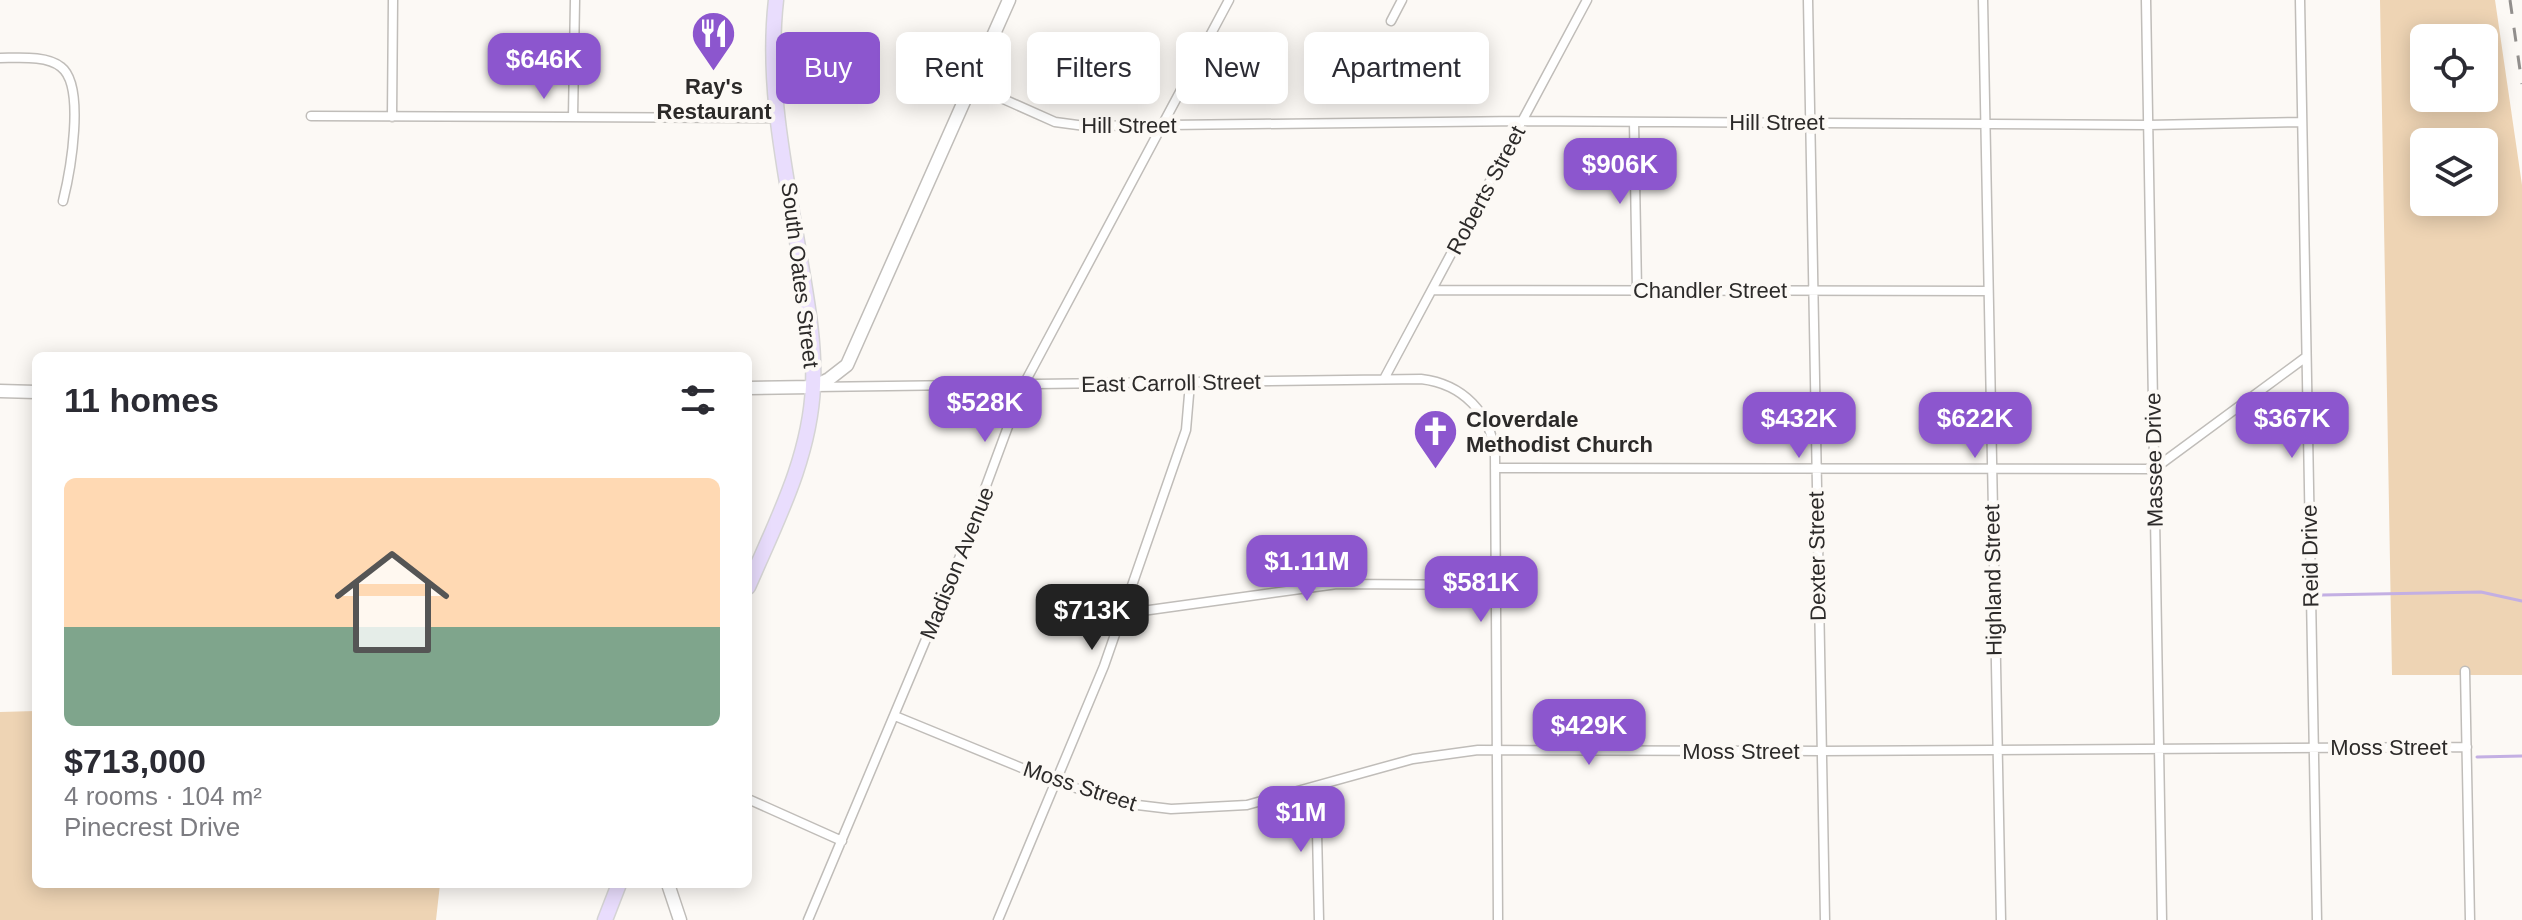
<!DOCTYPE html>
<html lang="en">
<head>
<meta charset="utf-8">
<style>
	:root { --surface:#fff; --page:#f2f2f3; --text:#2b2b33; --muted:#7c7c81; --line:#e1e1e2; --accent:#8c56ce }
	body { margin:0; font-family:Helvetica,sans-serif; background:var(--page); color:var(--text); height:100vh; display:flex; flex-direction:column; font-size:30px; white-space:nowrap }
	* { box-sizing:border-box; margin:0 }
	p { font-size:26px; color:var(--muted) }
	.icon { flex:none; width:44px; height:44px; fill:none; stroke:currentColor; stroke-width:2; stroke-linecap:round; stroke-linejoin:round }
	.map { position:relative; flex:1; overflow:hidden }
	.side { position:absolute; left:32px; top:352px; width:720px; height:536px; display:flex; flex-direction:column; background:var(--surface); border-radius:12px; box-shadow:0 4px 20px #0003 }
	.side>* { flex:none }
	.top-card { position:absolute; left:776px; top:32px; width:760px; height:72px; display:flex; gap:16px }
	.controls { position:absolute; left:2410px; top:24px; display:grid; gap:16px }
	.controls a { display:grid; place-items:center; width:88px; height:88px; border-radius:12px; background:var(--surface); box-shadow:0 4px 20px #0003; font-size:40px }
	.price { position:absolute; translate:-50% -68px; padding:0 18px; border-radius:16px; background:var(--accent); color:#fff; font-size:26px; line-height:52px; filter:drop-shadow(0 2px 4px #0008) }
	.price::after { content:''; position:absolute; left:50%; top:48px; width:24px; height:18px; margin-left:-12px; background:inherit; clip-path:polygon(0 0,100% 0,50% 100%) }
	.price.current { background:#222; color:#fff }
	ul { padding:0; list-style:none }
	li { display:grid; align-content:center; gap:16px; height:424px; padding:0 32px }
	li+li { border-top:2px solid var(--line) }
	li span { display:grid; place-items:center; height:248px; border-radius:12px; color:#555 }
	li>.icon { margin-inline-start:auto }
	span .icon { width:144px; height:144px; fill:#fffc; stroke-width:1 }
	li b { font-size:34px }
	h2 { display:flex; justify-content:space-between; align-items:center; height:96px; padding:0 32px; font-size:34px }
	.pill { padding:0 28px; border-radius:12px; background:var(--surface); box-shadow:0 4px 20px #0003; font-size:28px; line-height:72px }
	.pill.current { background:var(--accent); color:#fff }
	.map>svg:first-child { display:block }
</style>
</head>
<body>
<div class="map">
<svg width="2522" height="920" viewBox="0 0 2522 920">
	<rect width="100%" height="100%" fill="#fcf9f5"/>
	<!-- green -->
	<path fill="#eed4b4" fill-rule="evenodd" d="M2380 0H2495L2522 185V675H2392ZM2424 38H2484V98H2424ZM2424 142H2484V202H2424Z
		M36 711V884H440L436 920H0V712Z"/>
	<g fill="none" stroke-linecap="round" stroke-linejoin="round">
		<!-- stream -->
		<path stroke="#c3afe3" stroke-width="3" d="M2322 595 2481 592 2522 601
			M2477 757 2522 756"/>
		<defs>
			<path id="street" d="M1808 0 1825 920
				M1983 0 2001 920
				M2146 0 2162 920
				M2300 0 2317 920
				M1391 21 1402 0
				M0 58C17 58 47 55 61 67 86 86 70 173 63 201
				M972 85 1055 122 1085 126 1522 121 2148 125 2302 122
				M311 116 777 118
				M392 117 393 0
				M573 117 575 0
				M1634 122 1637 290
				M1433 290 1987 291
				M1384 379 1587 0
				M814 387 1421 379C1463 384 1491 413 1495 455L1498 920
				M1495 468 2154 469 2306 357
				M1123 609 1135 612 1337 584 1496 585
				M2465 671 2470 920
				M895 716 1056 782 1129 804 1171 809 1247 805 1413 759 1478 750 1822 751 2467 747
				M1316 787 1319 920
				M748 799 842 841
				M808 920 953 575 1023 386 1229 0
				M998 920 1104 666 1186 430 1190 383"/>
			<path id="secondary" d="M748 388 813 387 829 379 847 365 1009 0
				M0 391 36 392
				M668 884 680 920"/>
			<path id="primary" d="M748 587C776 522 810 458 813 386 815 343 807 301 800 259 786 174 766 87 776 0
				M605 920 619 884"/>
		</defs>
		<!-- street casing -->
		<use href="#street" stroke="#c0bdb9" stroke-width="11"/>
		<!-- secondary casing -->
		<use href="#secondary" stroke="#c0bdb9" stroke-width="15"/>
		<!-- primary casing -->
		<use href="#primary" stroke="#d5d4d4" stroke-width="17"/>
		<!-- street -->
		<use href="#street" stroke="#fff" stroke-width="8"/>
		<!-- secondary -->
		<use href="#secondary" stroke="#fff" stroke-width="12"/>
		<!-- primary -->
		<use href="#primary" stroke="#e9ddfd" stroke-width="14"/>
		<!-- rail -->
		<path stroke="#928f8d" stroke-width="3" stroke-dasharray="14 14" stroke-linecap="butt" d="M2510 0 2522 84"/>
	</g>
	<!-- icons -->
	<defs>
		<symbol id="restaurant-pin" viewBox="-11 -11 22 30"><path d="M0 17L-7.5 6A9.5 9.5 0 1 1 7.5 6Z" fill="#8c56ce" stroke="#fcf9f5"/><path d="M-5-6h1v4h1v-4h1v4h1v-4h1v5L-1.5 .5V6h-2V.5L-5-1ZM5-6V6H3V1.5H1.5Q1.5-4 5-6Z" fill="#fff"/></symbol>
		<symbol id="church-pin" viewBox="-11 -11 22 30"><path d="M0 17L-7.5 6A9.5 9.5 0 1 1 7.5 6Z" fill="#8c56ce" stroke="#fcf9f5"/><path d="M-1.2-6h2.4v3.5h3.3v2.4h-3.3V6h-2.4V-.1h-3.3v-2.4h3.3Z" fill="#fff"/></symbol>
	</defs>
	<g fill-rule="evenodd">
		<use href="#restaurant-pin" x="688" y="8" width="51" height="69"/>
		<use href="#church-pin" x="1410" y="406" width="51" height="69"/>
	</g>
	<g text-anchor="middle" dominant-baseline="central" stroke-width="8" stroke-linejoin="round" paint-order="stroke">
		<!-- poi labels -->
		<g font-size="22" font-weight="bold" fill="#2c2a29" stroke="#fcf9f5">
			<text x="714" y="86">Ray's<tspan x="714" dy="25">Restaurant</tspan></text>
			<text x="1466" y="419" text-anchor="start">Cloverdale<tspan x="1466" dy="25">Methodist Church</tspan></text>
		</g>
		<!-- street labels -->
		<g font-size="22" fill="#2c2a29" stroke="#fcf9f5">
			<text x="1777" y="122">Hill Street</text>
			<text x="1129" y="125">Hill Street</text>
			<text transform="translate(1486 190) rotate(-62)">Roberts Street</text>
			<text transform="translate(800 275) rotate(83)">South Oates Street</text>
			<text x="1710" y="290">Chandler Street</text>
			<text transform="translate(1171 383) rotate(-1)">East Carroll Street</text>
			<text transform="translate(2154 460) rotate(-91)">Massee Drive</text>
			<text transform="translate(1817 556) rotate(-91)">Dexter Street</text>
			<text transform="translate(2310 556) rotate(-91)">Reid Drive</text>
			<text transform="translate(957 563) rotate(-68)">Madison Avenue</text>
			<text transform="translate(1993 580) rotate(-91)">Highland Street</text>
			<text x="2389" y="747">Moss Street</text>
			<text x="1741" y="751">Moss Street</text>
			<text transform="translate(1080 786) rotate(18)">Moss Street</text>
		</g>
	</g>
</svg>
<div class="controls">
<a><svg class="icon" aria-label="locate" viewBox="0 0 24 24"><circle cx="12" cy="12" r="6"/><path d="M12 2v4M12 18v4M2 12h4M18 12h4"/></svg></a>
<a><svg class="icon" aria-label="layers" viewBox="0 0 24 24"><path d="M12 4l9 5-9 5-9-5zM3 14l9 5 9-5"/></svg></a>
</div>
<b class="price" style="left:544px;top:101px">$646K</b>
<b class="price" style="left:1620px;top:206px">$906K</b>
<b class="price" style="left:985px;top:444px">$528K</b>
<b class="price" style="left:1799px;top:460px">$432K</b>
<b class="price" style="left:1975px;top:460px">$622K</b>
<b class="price" style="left:2292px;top:460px">$367K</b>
<b class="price" style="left:1307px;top:603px">$1.11M</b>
<b class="price" style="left:1481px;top:624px">$581K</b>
<b class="price current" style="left:1092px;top:652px">$713K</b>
<b class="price" style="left:1589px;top:767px">$429K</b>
<b class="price" style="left:1301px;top:854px">$1M</b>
<div class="top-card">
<a class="pill current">Buy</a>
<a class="pill">Rent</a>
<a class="pill">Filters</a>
<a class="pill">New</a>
<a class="pill">Apartment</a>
</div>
<section class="side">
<h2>11 homes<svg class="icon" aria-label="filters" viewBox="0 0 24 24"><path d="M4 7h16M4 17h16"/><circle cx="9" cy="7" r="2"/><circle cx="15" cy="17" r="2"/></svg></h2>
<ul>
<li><span style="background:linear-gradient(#ffd9b3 60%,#7fa58c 0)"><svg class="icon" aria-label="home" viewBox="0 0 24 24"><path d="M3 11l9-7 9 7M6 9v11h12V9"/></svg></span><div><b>$713,000</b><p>4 rooms · 104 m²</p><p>Pinecrest Drive</p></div></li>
</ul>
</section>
</div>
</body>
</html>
